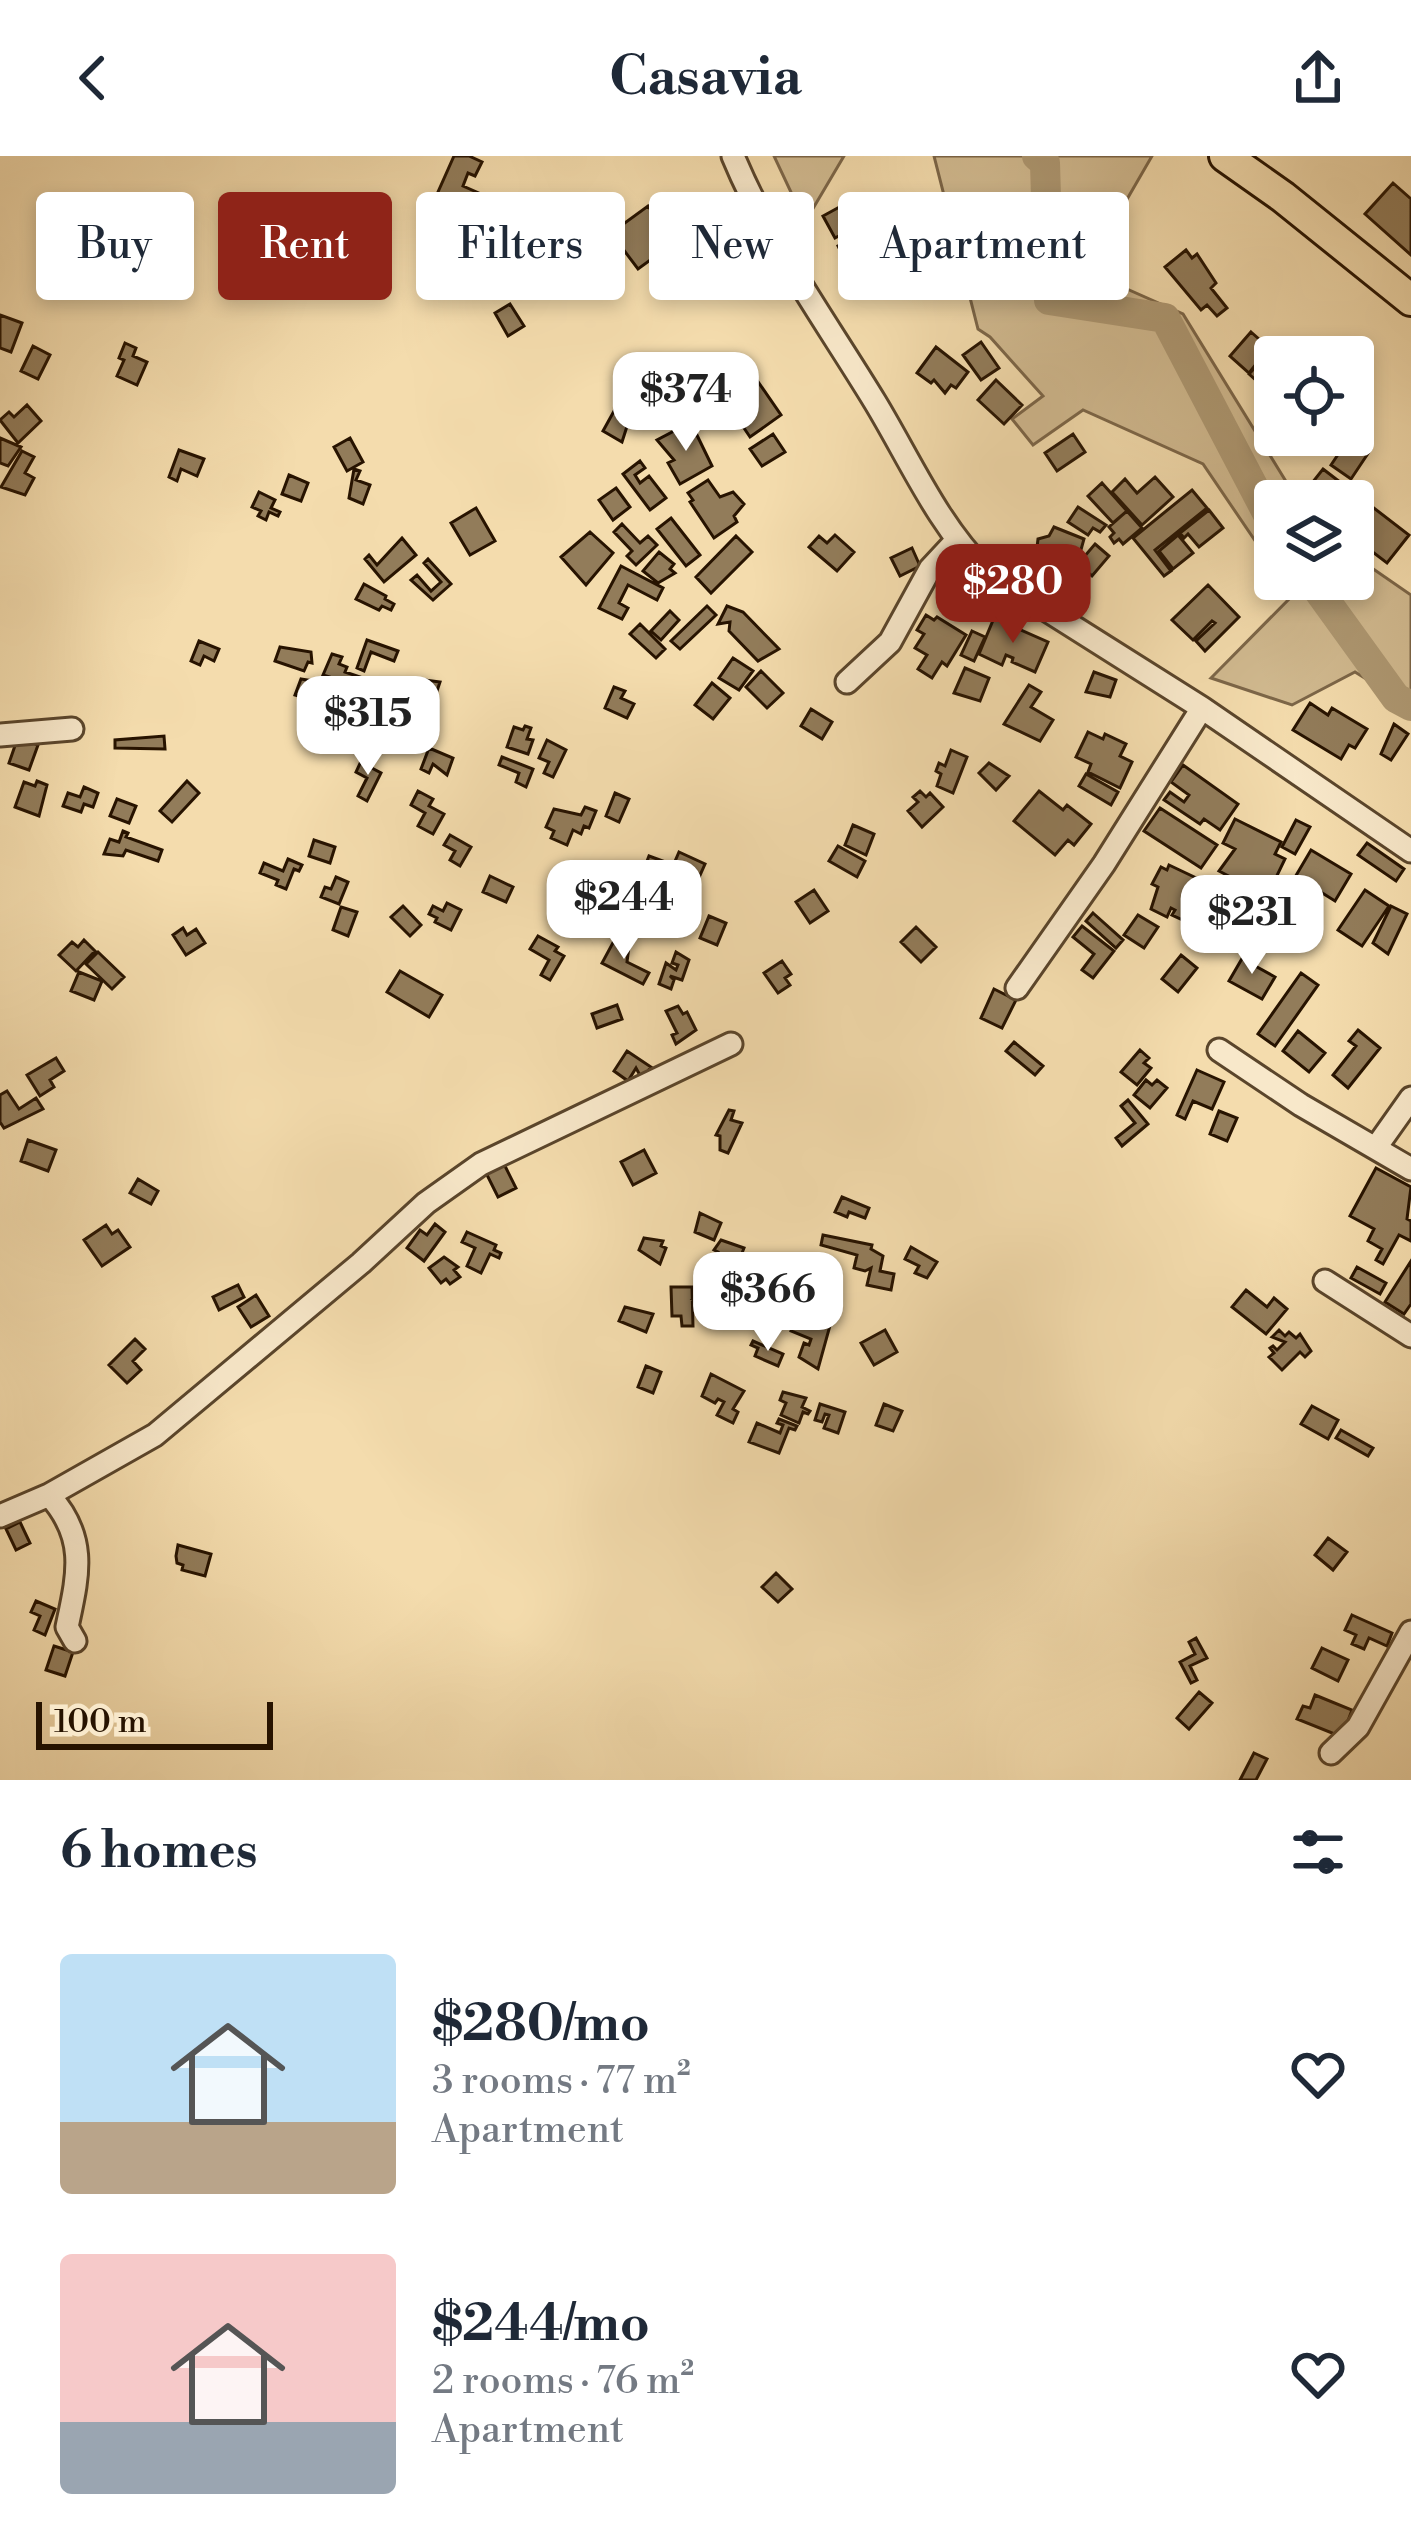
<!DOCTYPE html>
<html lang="en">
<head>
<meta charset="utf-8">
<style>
	:root { --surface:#fff; --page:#f6f6f7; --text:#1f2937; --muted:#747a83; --accent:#8f2418 }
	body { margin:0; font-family:"Libre Bodoni",serif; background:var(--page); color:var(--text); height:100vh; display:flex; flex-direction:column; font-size:45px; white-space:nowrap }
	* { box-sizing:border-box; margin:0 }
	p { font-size:39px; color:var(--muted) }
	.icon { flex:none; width:66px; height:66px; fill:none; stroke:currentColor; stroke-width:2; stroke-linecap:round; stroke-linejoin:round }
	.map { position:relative; height:1624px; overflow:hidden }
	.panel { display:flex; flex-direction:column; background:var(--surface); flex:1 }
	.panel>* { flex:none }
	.hud { position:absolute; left:36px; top:36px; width:1341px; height:108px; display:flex; gap:24px }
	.buttons { position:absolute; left:1254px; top:180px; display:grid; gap:24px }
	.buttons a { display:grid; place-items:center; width:120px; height:120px; border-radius:12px; background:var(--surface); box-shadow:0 6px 18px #0003; font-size:60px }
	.scale { position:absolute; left:36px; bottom:30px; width:237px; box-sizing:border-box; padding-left:12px; border:6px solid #271300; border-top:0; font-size:33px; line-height:42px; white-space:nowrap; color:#271300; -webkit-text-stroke:9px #f8e8ca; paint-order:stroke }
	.price { position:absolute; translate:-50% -102px; padding:0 27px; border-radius:24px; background:#fff; color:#222; font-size:39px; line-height:78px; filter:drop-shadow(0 3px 6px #0008) }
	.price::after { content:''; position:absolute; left:50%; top:72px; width:36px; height:27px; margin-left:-18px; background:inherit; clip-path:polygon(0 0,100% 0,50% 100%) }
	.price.active { background:var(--accent); color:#fff }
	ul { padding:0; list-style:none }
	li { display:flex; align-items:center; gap:36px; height:300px; padding:0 60px }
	li span { display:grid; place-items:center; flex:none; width:336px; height:240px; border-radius:12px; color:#555 }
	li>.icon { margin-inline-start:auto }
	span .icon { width:144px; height:144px; fill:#fffc; stroke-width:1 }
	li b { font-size:51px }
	h2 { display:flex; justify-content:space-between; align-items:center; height:144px; padding:0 60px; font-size:51px }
	.chip { padding:0 42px; border-radius:12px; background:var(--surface); box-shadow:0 6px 18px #0003; font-size:42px; line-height:108px }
	.chip.active { background:var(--accent); color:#fff }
	header { display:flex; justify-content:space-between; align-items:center; height:156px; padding:0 60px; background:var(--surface); font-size:54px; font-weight:700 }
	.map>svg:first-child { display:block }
</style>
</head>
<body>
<header><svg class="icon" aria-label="back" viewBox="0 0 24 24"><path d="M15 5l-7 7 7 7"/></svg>Casavia<svg class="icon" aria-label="share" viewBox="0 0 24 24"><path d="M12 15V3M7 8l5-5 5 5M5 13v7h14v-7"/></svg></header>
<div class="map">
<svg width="1411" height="1624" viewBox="0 0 1411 1624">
	<rect width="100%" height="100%" fill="#f4dcad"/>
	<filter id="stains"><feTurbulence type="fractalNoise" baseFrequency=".00167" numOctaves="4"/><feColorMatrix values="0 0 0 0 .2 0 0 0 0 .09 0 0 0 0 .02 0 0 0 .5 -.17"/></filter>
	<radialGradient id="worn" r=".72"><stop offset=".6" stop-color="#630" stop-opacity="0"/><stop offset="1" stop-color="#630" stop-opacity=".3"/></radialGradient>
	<!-- green -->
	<path fill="#d1ba90" stroke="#7c6648" stroke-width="3" d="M774 0H844L805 66Z
		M934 0H1152L1100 90 1109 125 1183 158 1298 345H1275V414L1203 308 1083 254 1033 289 1012 263 1043 240 990 181 978 173Z
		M1353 399 1411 439V551L1355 516 1292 549 1211 522 1292 440 1281 423H1353Z"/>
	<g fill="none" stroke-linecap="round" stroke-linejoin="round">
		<!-- river -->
		<path stroke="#ae9872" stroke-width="30" d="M1037 0 1045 7 1049 144 1165 162 1275 372
			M1310 423 1396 542 1411 550"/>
	</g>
	<!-- building -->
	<path fill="#927c5a" stroke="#271300" stroke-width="3" d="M454 0H469L482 6 475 20 468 17 463 30 481 38 475 52 438 36Z
		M1393 27 1411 43V99L1365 58Z
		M293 47 311 73 290 87 284 78 299 68 295 63 281 73 273 61Z
		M845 48 857 70 835 82 823 60Z
		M904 49 913 95 881 101 872 55Z
		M648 50 675 86 638 113 611 77Z
		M54 55 80 65 73 82 47 72Z
		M89 57 101 61 88 96 76 92Z
		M858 80 868 100 848 110 838 90Z
		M1186 94 1192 102 1197 98 1216 127 1211 132 1227 152 1217 160 1207 149 1201 154 1165 111Z
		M146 96 161 101 151 127 136 120Z
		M59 103 66 107 62 121 79 128 74 140 58 135 56 142 47 138Z
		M510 148 524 170 508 180 495 157Z
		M0 159 22 167 11 196 0 192Z
		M1251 176 1269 192 1249 217 1230 200Z
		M981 186 999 212 981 224 963 199Z
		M125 187 136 192 133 200 147 206 137 229 117 220 124 204 119 202Z
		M33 190 50 199 38 223 21 215Z
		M936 191 968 216 956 232 951 229 945 237 934 224 931 227 917 217Z
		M1271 195 1277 200 1273 206 1275 232 1270 237 1249 218Z
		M645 199 671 214 662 231 650 225 643 235 656 242 642 268 630 261 622 286 603 275Z
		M752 217 781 259 750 281 721 238Z
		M996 224 1022 249 1004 268 978 244Z
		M27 249 41 265 18 287 0 264 9 256 14 261Z
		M693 271 712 310 680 328 668 307 674 304 657 284 676 274 679 279Z
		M773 278 785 296 762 310 750 293Z
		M1073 278 1085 296 1057 315 1045 297Z
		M1351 279 1371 293 1351 323 1331 309Z
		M0 282 21 291 8 310 0 307Z
		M350 282 363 306 347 315 334 291Z
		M179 294 204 303 197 320 181 313 177 325 169 321Z
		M22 295 34 301 25 317 34 322 25 339 1 331Z
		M640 305 645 312 635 319 640 327 649 320 666 342 650 354 623 318Z
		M354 313 360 315 356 324 370 329 363 348 349 342Z
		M1323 313 1409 379 1387 407 1353 381V345H1306L1301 341Z
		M289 319 308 327 301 345 282 338Z
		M1155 321 1173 341 1142 369 1112 336 1125 323 1137 337Z
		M708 324 720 341 733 336 744 348 734 360 737 366 714 382 690 346 693 344 688 337Z
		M1102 327 1127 355 1113 367 1088 340Z
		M616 332 630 351 613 364 599 344Z
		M1192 334 1207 352 1155 394 1171 415 1164 420 1133 382Z
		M259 336 275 344 271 352 280 356 278 360 269 356 266 364 258 360 261 355 252 351Z
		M1078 351 1106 369 1100 376 1093 372 1088 379 1068 366Z
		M476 352 495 385 470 399 451 367Z
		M1209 354 1223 372 1199 391 1188 378 1184 382 1180 377Z
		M1127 355 1142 372 1123 388 1119 383 1114 387 1110 381 1114 377 1109 371Z
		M671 362 700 399 686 410 657 373Z
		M622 368 640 387 648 380 657 389 636 409 627 400 632 395 614 376Z
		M1054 371 1084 383 1072 426 1051 421V406L1036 400 1038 383 1049 380Z
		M590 376 613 397 586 429 561 401Z
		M835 379 854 396 837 415 809 391 819 380 827 387Z
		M1178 379 1193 397 1173 413 1159 395Z
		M736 380 752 396 711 437 696 421Z
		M402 382 416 399 384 426 365 403 369 399 377 409Z
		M1095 388 1109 400 1092 420 1078 408Z
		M912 392 920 410 900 420 891 402Z
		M659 396 674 408 670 413 675 417 658 427 643 415Z
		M428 403 451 428 433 444 411 424 417 419 431 435 441 426 424 407Z
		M621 410 663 432 657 444 628 429 619 447 628 452 622 463 599 452Z
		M364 428 386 440 385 443 394 448 391 454 382 450 379 454 356 443Z
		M1208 429 1239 461 1205 495 1196 485 1215 467 1212 465 1193 484 1172 464Z
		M707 450 716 459 680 493 671 485Z
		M727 450 743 456 779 493 758 505 729 475 730 466 718 468Z
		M670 455 679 464 661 484 651 475Z
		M926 459 934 464 937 461 966 479 947 510 942 506 932 522 918 513 927 499 915 492 924 478 917 474Z
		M994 462 1048 486 1035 516 1012 506 1013 502 1006 499 1002 509 979 498Z
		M640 468 665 493 656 502 630 478Z
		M972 475 985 481 974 505 961 499Z
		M367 484 398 495 394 505 371 496 364 515 357 512Z
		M199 485 219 493 214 505 204 500 200 509 191 505Z
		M280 491 311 496 312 507 308 506 304 515 275 505Z
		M332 498 342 501 339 508 347 511 345 516 366 523 364 531 358 529 356 536 334 529 336 523 323 519Z
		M733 502 753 515 739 534 719 522Z
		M965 512 989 522 980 545 954 537Z
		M761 515 783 537 767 552 746 531Z
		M1094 516 1116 524 1110 541 1086 536Z
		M301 523 326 527 321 541 317 539 315 545 295 539Z
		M417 523 440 526 429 559 397 549 403 531 413 534Z
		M712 527 730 542 713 563 695 549Z
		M1029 529 1041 536 1031 551 1053 564 1040 585 1004 568Z
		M614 531 625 535 621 542 634 548 627 562 605 552Z
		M1310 547 1328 559 1332 552 1367 573 1355 592 1349 589 1341 603 1293 574Z
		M328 550 345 572 331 583 314 561Z
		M811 553 832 566 822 583 801 570Z
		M1394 568 1408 578 1391 604 1381 598Z
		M525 570 531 572 527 583 533 584 528 598 507 591 514 571 523 574Z
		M1088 576 1103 583 1105 578 1126 588 1120 600 1132 606 1120 632 1088 616 1091 608 1076 601Z
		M164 580 165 593 115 592V584Z
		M18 581 38 589 29 614 9 607Z
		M547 584 566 594 553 621 544 617 549 606 539 602Z
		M429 592 453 602 447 619 433 608 429 617 421 613Z
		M951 594 967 601 953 637 937 630 941 618 936 615 939 607 945 610Z
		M363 601 371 605 368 610 381 617 367 645 358 640 367 622 356 616Z
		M502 601 533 613 526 631 516 626 519 617 499 609Z
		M989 607 1009 620 996 634 979 617Z
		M1183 609 1238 648 1220 674 1204 663 1200 668 1164 644 1170 636 1184 646 1189 639 1171 626Z
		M1086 618 1118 636 1111 649 1079 630Z
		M37 625 47 629 39 660 15 651 24 626 35 630Z
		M187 625 199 637 172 666 160 655Z
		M84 631 98 637 93 651 84 648 81 656 63 650 68 637 80 641Z
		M418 635 433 643 429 650 444 658 433 678 418 670 425 657 411 649Z
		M920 635 926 641 930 637 943 651 922 671 908 655 918 646 913 641Z
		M1039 635 1063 654 1067 649 1091 668 1074 689 1068 684 1055 699 1014 665Z
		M615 637 629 643 619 666 606 660Z
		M117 643 136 650 129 667 110 660Z
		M585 651 596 655 589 672 584 670 581 678 573 674 567 689 551 682 554 675 546 671 554 653 581 659Z
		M1160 652 1217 689 1201 712 1144 675Z
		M1235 663 1281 686 1275 698 1285 703 1271 732 1250 721 1246 729 1219 715 1235 693 1223 687Z
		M1296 664 1310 671 1295 698 1282 691Z
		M853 669 874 678 866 699 845 689Z
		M123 675 128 677 126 681 162 694 158 705 126 694 123 700 104 698 110 683 119 686Z
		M450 679 471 691 460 710 450 704 455 695 444 689Z
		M314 684 335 691 330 707 309 700Z
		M1367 687 1404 713 1396 725 1358 699Z
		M838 690 865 705 857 721 829 705Z
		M1311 694 1351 718 1335 745 1311 730 1307 738 1291 728Z
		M679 696 705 708 697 726 673 710Z
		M649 700 671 708 669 727 642 718Z
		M288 703 302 709 299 715 294 713 286 733 276 729 278 724 260 717 264 707 283 715Z
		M1169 709 1213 730 1196 765 1188 760 1185 765 1172 759 1175 754 1171 752 1167 761 1151 753 1158 731 1152 728 1161 711 1167 714Z
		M490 720 513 731 506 746 483 736Z
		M336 721 348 726 339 748 321 741 325 731 331 733Z
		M581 724 591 728 581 748 558 737 564 725 577 732Z
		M656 725 671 732 668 739 678 743 670 759 658 754 654 762 642 756Z
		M814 734 828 755 810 767 796 746Z
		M1365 734 1389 750 1362 790 1338 774Z
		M447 747 461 754 451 774 435 766 437 762 429 758 433 750 443 755Z
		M403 750 421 769 410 780 391 761Z
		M1391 750 1407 758 1388 798 1373 787Z
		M341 751 357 756 348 780 333 774Z
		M1093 757 1123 784 1116 792 1086 765Z
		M1138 759 1158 771 1144 792 1124 779Z
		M709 760 726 767 717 789 700 782Z
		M1082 770 1114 795 1093 822 1082 814 1094 798 1073 781Z
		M916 771 936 791 921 806 901 786Z
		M183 772 187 779 196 773 205 787 186 799 173 779Z
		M538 780 558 791 555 795 564 800 550 824 541 819 549 804 530 793Z
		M615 783 629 790 627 806 649 817 643 828 602 807Z
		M84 784 95 795 76 815 59 799 72 786 78 791Z
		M1247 794 1253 797 1248 806 1275 821 1262 843 1229 825Z
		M98 796 124 821 112 833 86 808Z
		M676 796 689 804 682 824 670 820 674 824 671 833 659 828 666 807 676 814 678 809 672 807Z
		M1181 799 1197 812 1178 836 1162 823Z
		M782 805 791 818 785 822 790 829 778 837 764 817Z
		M400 815 442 839 429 861 387 836Z
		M79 816 102 825 94 844 71 835Z
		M1301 817 1318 829 1275 890 1258 878Z
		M994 833 1016 844 1002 872 981 862Z
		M617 849 622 863 597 872 592 858Z
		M678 850 683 858 687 856 696 874 676 888 672 879 677 877 666 855Z
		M1358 874 1380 892 1348 932 1333 919 1356 890 1349 885Z
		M1298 875 1325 897 1309 916 1283 895Z
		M1014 886 1043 910 1035 919 1006 895Z
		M1140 894 1149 902 1144 907 1151 912 1137 929 1121 916Z
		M627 895 651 911 642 923 636 912 628 925 614 915Z
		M56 902 64 915 50 924 54 931 40 940 27 919Z
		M1197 914 1224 926 1212 953 1193 945 1185 963 1177 959Z
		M1146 924 1152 929 1157 924 1167 932 1150 952 1134 939Z
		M7 935 19 953 36 942 43 953 4 972 0 966V939Z
		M1128 944 1148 968 1122 990 1116 982 1135 967 1121 950Z
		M729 954 734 955 731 964 742 967 728 997 720 994V980L716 979Z
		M1219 955 1237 962 1227 985 1210 978Z
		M28 984 56 994 48 1015 21 1005Z
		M644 994 656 1017 633 1029 621 1006Z
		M504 1008 516 1032 498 1041 486 1017Z
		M1376 1012 1411 1031 1407 1063 1411 1065V1085L1399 1079 1383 1108 1376 1104 1382 1093 1368 1085 1374 1073 1350 1060Z
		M138 1023 158 1035 151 1048 130 1037Z
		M842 1041 869 1052 865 1062 849 1056 847 1061 835 1056Z
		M700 1057 721 1067 714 1084 695 1076Z
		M435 1068 445 1076 424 1105 407 1092 420 1074 427 1079Z
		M106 1069 112 1078 118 1074 130 1091 102 1110 84 1084Z
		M467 1076 496 1089 494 1094 501 1097 499 1102 490 1098 481 1117 467 1110 475 1092 462 1086Z
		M823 1079 872 1089 871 1093 883 1100 880 1115 894 1118 891 1134 867 1129 871 1112 865 1115 854 1112 857 1099 821 1089Z
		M644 1082 663 1085 661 1090 666 1092 660 1108 639 1094Z
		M721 1084 744 1092 735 1115 714 1107 718 1096 714 1094Z
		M911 1091 937 1106 927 1122 915 1117 919 1110 905 1103Z
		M444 1101 458 1111 454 1114 460 1121 450 1128 446 1123 441 1127 429 1112Z
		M762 1103 786 1113 785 1116 778 1113 777 1126 773 1124 768 1134 752 1127Z
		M797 1103 835 1121 822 1148 797 1136 799 1131 786 1125Z
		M1411 1105V1148L1404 1158 1385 1146Z
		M1357 1111 1386 1127 1380 1138 1351 1122Z
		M708 1125 727 1139 713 1158 692 1143Z
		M238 1129 244 1141 219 1154 213 1141Z
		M671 1131H692L693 1170H682L681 1160H672Z
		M1246 1134 1267 1151 1274 1142 1287 1153 1266 1178 1232 1151Z
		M256 1139 269 1160 251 1171 238 1151Z
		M625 1151 653 1158 646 1176 619 1165Z
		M799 1154 831 1166 818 1213 799 1201 804 1187 809 1189 811 1183 791 1175Z
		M885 1174 897 1196 874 1209 861 1187Z
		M1279 1174 1285 1180 1289 1176 1296 1182 1300 1178 1311 1195 1305 1201 1300 1196 1282 1214 1269 1201 1274 1197 1270 1192 1273 1190 1277 1194 1285 1186 1272 1181Z
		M135 1183 145 1193 133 1205 141 1214 127 1227 109 1209Z
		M753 1185 783 1198 778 1210 755 1200 758 1192 751 1189Z
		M646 1210 661 1216 653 1237 638 1231Z
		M711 1218 744 1235 733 1253 738 1256 733 1267 717 1259 724 1246 718 1243 715 1247 702 1240Z
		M783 1236 806 1242 802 1251 810 1255 808 1258 803 1256 799 1267 781 1259 786 1247 780 1244Z
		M820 1248 845 1256 838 1277 824 1272 829 1259 825 1258 822 1266 815 1264Z
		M884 1248 902 1255 893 1275 876 1269Z
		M1312 1250 1338 1264 1328 1283 1301 1268Z
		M779 1263 797 1270 795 1274 789 1272 779 1297 749 1286 757 1267 780 1277 783 1269 777 1267Z
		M1341 1274 1373 1292 1368 1300 1336 1282Z
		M20 1366 30 1387 16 1394 6 1373Z
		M1328 1382 1347 1396 1333 1414 1315 1399Z
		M178 1389 211 1398 205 1420 182 1414 183 1409 177 1407 176 1400Z
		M776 1417 792 1433 778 1446 762 1431Z
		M36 1445 55 1453 45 1479 34 1474 40 1460 31 1456Z
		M1352 1459 1392 1477 1387 1490 1369 1482 1364 1493 1352 1488 1356 1479 1345 1474Z
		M1196 1482 1207 1502 1190 1510 1197 1524 1191 1527 1180 1506 1195 1498 1189 1486Z
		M54 1490 73 1496 65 1520 46 1514Z
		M1322 1492 1348 1504 1338 1525 1312 1512Z
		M1199 1536 1212 1547 1189 1573 1177 1562Z
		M1315 1539 1352 1554 1342 1581 1297 1563 1303 1550 1310 1552Z
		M1254 1597 1267 1603 1256 1624H1240Z"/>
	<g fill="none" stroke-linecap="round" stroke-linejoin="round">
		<defs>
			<path id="minor" d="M733 0C770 89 825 164 875 246 909 302 938 369 985 415L1202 552 1411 695
				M847 526 890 486 930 413 957 384
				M0 579 72 573
				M1017 832 1104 708 1202 552
				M1219 894 1301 949 1411 1013
				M1377 990 1411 942
				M1325 1125 1411 1180
				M49 1339C88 1382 78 1419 67 1471L75 1485
				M0 1360 49 1339 155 1279 361 1107 426 1047 481 1008 731 888
				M1331 1597 1358 1571 1411 1476"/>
			<path id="highway" d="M1225 0 1283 41 1411 144"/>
		</defs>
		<!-- minor casing -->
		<use href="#minor" stroke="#5a452b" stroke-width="27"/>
		<!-- highway casing -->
		<use href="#highway" stroke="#271300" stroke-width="36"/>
		<!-- minor -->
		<use href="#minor" stroke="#f8e8ca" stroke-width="21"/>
		<!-- highway -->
		<use href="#highway" stroke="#f4dcad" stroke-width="30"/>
	</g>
	<rect width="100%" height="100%" filter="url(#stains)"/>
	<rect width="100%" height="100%" fill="url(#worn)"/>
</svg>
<div class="buttons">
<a><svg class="icon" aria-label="locate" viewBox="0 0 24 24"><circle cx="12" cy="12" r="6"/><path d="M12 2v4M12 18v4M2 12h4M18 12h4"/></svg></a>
<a><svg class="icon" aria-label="layers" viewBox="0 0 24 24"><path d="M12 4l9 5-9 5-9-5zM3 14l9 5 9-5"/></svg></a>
</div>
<div class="scale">100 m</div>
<b class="price" style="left:686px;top:298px">$374</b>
<b class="price active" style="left:1013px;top:490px">$280</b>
<b class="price" style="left:368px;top:622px">$315</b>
<b class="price" style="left:624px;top:806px">$244</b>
<b class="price" style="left:1252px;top:821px">$231</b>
<b class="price" style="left:768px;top:1198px">$366</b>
<div class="hud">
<a class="chip">Buy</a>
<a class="chip active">Rent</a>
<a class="chip">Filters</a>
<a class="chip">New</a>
<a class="chip">Apartment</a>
</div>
</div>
<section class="panel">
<h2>6 homes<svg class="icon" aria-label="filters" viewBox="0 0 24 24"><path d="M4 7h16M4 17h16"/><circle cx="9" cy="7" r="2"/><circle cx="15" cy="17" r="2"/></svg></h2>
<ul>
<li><span style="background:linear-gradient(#bfe0f5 70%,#b9a48a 0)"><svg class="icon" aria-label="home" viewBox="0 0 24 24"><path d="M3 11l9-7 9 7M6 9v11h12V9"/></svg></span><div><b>$280/mo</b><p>3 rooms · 77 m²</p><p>Apartment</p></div><svg class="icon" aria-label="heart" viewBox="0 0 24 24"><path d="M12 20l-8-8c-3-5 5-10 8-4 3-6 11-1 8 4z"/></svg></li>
<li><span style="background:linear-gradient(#f6c9c9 70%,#9aa5b1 0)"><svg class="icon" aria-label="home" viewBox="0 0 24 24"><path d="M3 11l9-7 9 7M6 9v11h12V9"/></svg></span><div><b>$244/mo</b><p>2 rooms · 76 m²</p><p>Apartment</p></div><svg class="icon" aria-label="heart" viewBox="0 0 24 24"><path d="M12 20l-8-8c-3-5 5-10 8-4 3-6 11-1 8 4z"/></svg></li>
</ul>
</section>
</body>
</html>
